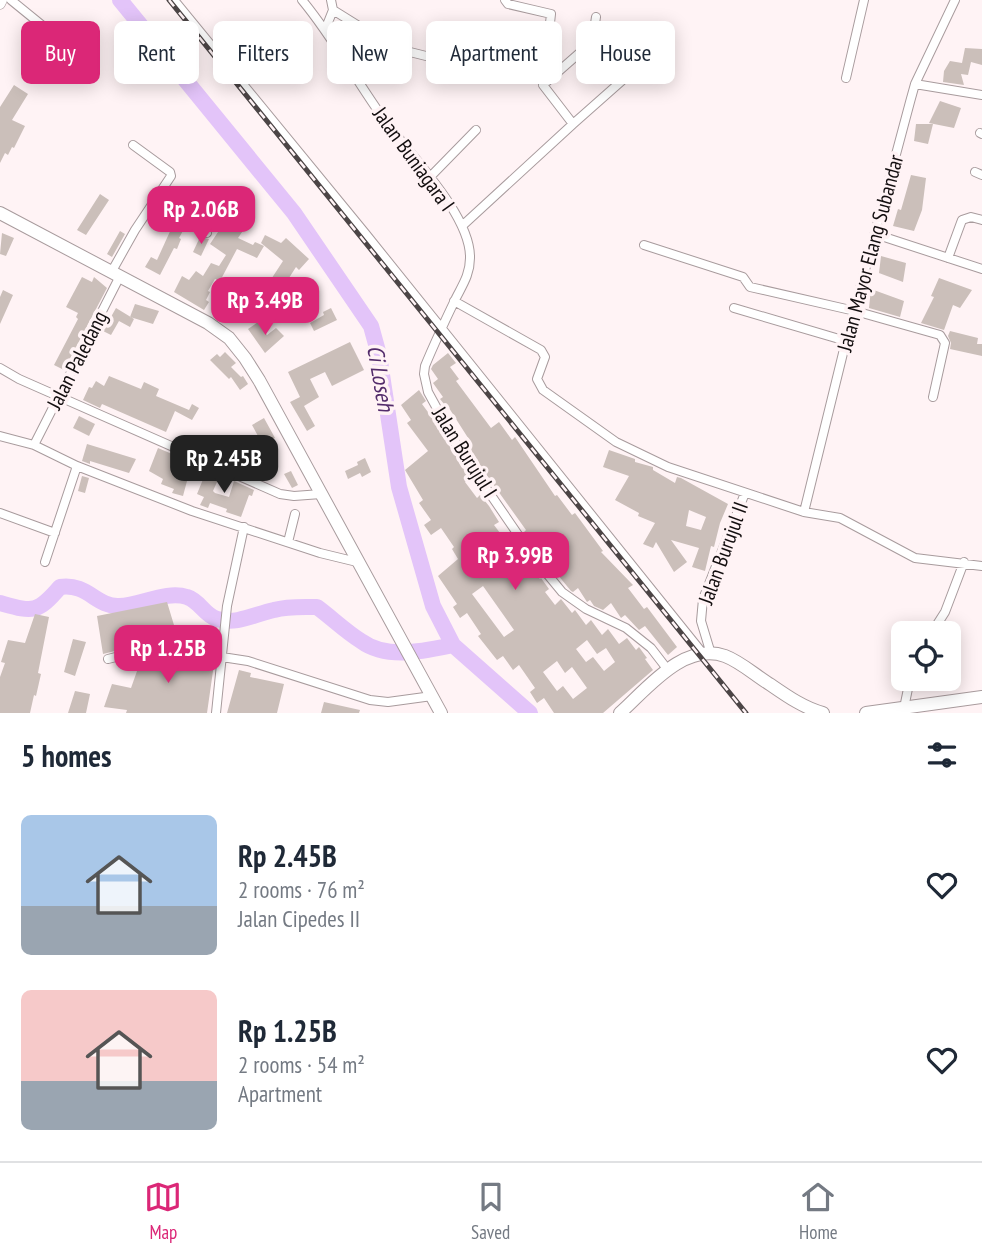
<!DOCTYPE html>
<html lang="en">
<head>
<meta charset="utf-8">
<style>
	:root { --surface:#fff; --page:#f6f6f7; --text:#1f2937; --muted:#747a83; --line:#e0e1e3; --accent:#db2777 }
	body { margin:0; font-family:"PT Sans Narrow",sans-serif; background:var(--page); color:var(--text); height:100vh; display:flex; flex-direction:column; font-size:26px; white-space:nowrap }
	* { box-sizing:border-box; margin:0 }
	p { font-size:23px; color:var(--muted) }
	.icon { flex:none; width:38px; height:38px; fill:none; stroke:currentColor; stroke-width:2; stroke-linecap:round; stroke-linejoin:round }
	.map { position:relative; height:713px; overflow:hidden }
	.drawer { display:flex; flex-direction:column; background:var(--surface); flex:1 }
	.drawer>* { flex:none }
	.top-card { position:absolute; left:21px; top:21px; width:942px; height:63px; display:flex; gap:14px }
	.tools { position:absolute; left:891px; top:621px; display:grid; gap:14px }
	.tools a { display:grid; place-items:center; width:70px; height:70px; border-radius:10px; background:var(--surface); box-shadow:0 4px 18px #0003; font-size:35px }
	.price { position:absolute; translate:-50% -60px; padding:0 16px; border-radius:14px; background:var(--accent); color:#fff; font-size:23px; line-height:46px; filter:drop-shadow(0 2px 4px #0008) }
	.price::after { content:''; position:absolute; left:50%; top:42px; width:21px; height:16px; margin-left:-10px; background:inherit; clip-path:polygon(0 0,100% 0,50% 100%) }
	.price.active { background:#222; color:#fff }
	ul { padding:0; list-style:none }
	li { display:flex; align-items:center; gap:21px; height:175px; padding:0 21px }
	li span { display:grid; place-items:center; flex:none; width:196px; height:140px; border-radius:10px; color:#555 }
	li>.icon { margin-inline-start:auto }
	span .icon { width:84px; height:84px; fill:#fffc; stroke-width:1 }
	li b { font-size:30px }
	h2 { display:flex; justify-content:space-between; align-items:center; height:84px; padding:0 21px; font-size:30px }
	.pill { padding:0 24px; border-radius:10px; background:var(--surface); box-shadow:0 4px 18px #0003; font-size:24px; line-height:63px }
	.pill.active { background:var(--accent); color:#fff }
	.tabs { display:flex; justify-content:space-around; align-items:center; height:98px; border-top:2px solid var(--line); background:var(--surface); font-size:19px; color:var(--muted) }
	.tabs a { display:grid; justify-items:center; gap:4px }
	.tabs .active { color:var(--accent) }
	.map>svg:first-child { display:block }
</style>
</head>
<body>
<div class="map">
<svg width="982" height="713" viewBox="0 0 982 713">
	<rect width="100%" height="100%" fill="#fff3f5"/>
	<g fill="none" stroke-linecap="round" stroke-linejoin="round">
		<!-- river -->
		<path stroke="#e3c4f9" stroke-width="16" d="M120 0 294 213 371 326 379 355 399 487 433 606 453 645 530 713
			M0 603C33 612 37 614 60 587 88 583 96 607 119 606 140 606 166 590 187 597 200 601 204 615 217 619 237 625 255 614 274 610 288 606 302 607 317 607 332 618 345 631 361 641 387 660 424 651 453 645"/>
	</g>
	<!-- building -->
	<path fill="#cbbfba" fill-rule="evenodd" d="M965 48 982 49V65L971 62 968 75 961 74 964 85 943 82 944 71 950 61 962 63Z
		M14 85 28 94 12 120 25 126 14 148 12 147 8 155 5 153 0 163V107Z
		M940 101 961 108 954 128 929 123Z
		M916 124H933L928 144 914 141Z
		M911 175 926 178 922 210 914 231 893 226 898 209 901 210Z
		M100 194 109 200 86 235 77 230Z
		M213 205 226 212 222 218 237 227 247 209 255 213 238 238 253 245 255 242 264 246 257 258 237 249 220 281 215 279 208 291 210 292 206 300 209 302 204 310 174 292 182 276 189 280 196 271 203 276 211 263 219 266 226 255 210 244 220 229 205 220Z
		M158 211 185 227 179 238 181 239 177 249 174 248 160 275 145 267 151 257 157 260 172 227 155 218Z
		M120 231 125 234 112 257 107 254Z
		M2 233 14 238 6 256 0 254Z
		M265 235 281 243 286 238 309 259 299 270 296 267 273 303 259 295 253 303 248 300 238 315 229 309 238 294 234 291 243 277 264 290 283 261 261 243Z
		M200 237 209 239 201 256 193 252Z
		M881 256 906 263 903 282 879 273Z
		M82 277 92 282 94 277 107 288 64 370 54 365 78 319 76 317 78 313 66 307Z
		M939 278 972 290 960 308 953 305 944 330 921 323 934 297 931 296Z
		M871 289 904 301 900 317 869 308Z
		M3 290 13 295 0 324V297Z
		M135 304 159 311 153 324 130 317Z
		M116 308 134 319 130 327 119 321 111 335 103 331Z
		M331 308 337 320 314 331 310 323 324 315 323 312Z
		M258 322 267 335 276 328 284 336 265 353 248 329Z
		M950 331 978 338 977 344H982V356L950 349 951 343 948 336Z
		M350 342 364 370 332 386 325 372 310 379 319 397 304 406 315 426 307 431 290 402 300 397 288 372Z
		M225 352 236 363 231 367 241 377 243 376 248 384 240 390 231 377 229 379 210 360 217 354 220 357Z
		M448 353 456 363 450 367 459 379 456 381 491 428 499 422 512 440 515 437 555 496 557 495 572 515 575 513 603 551 601 552 633 585 628 588 644 609 647 607 677 647 668 655 645 626 639 630 625 615 621 618 611 603 603 610 594 606 590 600 587 602 578 588 573 592 571 591 553 569 533 541 531 542 524 532 526 530 465 445 470 441 449 408 448 409 440 399 443 397 433 383 438 379 431 369 433 365Z
		M109 376 141 389 144 382 159 389 156 396 189 410 192 404 199 408 192 420 175 411 166 432 102 404 100 408 83 400 89 387 92 388 96 381 104 386Z
		M419 390 426 401 422 404 439 427 443 436 470 478 465 482 477 498 480 495 489 506 499 522 494 525 506 541 509 539 540 579 541 578 549 589 545 592 555 605 561 599 572 613 575 610 586 625 591 620 602 635 608 629 619 644 627 638 636 650 639 647 647 658 645 659 653 670 603 713H554L544 698 537 703 530 692 535 688 519 665 513 670 503 656 497 660 478 636 481 634 467 613 460 618 453 607 457 604 438 576 458 559 452 549 454 547 441 528 431 535 424 525 431 520 419 503 423 500 405 470 428 451 407 423 411 420 401 405ZM483 586 514 630 504 637 472 594ZM587 640 597 654 606 648 615 662 604 671 593 657 586 662 576 649ZM557 661 565 673 572 667 587 688 573 699 563 686 557 691 543 672Z
		M79 416 95 424 89 436 73 428Z
		M264 418 275 438 263 445 252 425Z
		M87 444 136 459 129 473 90 461V464L82 461Z
		M158 448 179 457 177 461 191 466 183 496 172 493 174 489 161 484 163 479 149 471Z
		M250 450 256 453 254 459 269 467 267 475 244 462Z
		M609 450 635 459V462L653 467V470L675 483 677 477 681 478 728 504 720 523 714 547 711 546 705 571 692 567 699 548 671 540 687 562 674 572 656 542 653 548 643 544 655 523 638 516 639 513 615 500 629 476 603 467ZM689 510 706 517 701 530 686 526Z
		M365 458 371 472 362 477 360 473 348 479 345 471 358 465 357 462Z
		M209 470 220 475 213 491 215 493 229 497 234 481 254 490 252 496 249 495 241 517 226 512 227 509 210 503 208 508 200 505 204 497 197 494 206 472 208 473Z
		M291 471 298 485 292 488 284 474Z
		M82 476 89 478 85 493 78 491Z
		M167 602 177 635 103 654 97 616Z
		M35 614 49 617 38 673 41 674 36 696 34 695 30 713H0V677L5 663 1 662 8 640 25 643Z
		M73 639 86 642 75 676 64 672Z
		M182 648 216 650 207 713H126L127 710 104 707 112 684 131 688 142 657 149 655 177 663Z
		M239 670 251 673 250 677 284 684 277 713H227Z
		M75 691 90 694 86 713H68Z
		M324 702 360 710 359 713H321Z"/>
	<g fill="none" stroke-linecap="round" stroke-linejoin="round">
		<defs>
			<path id="minor" d="M11 0 92 66
				M174 0 365 233 704 655
				M302 0C332 36 354 77 381 115 406 151 471 214 470 258 470 276 461 287 454 302 444 323 434 344 425 366L424 374 428 392 458 447 534 558 562 592 586 609 626 628 651 648 668 670
				M333 10 394 48 474 68
				M325 30 333 10 331 0
				M846 78 864 0
				M915 84 982 95
				M543 85 584 49 593 37 596 17
				M573 124 634 70 639 61 646 27
				M980 133 982 134
				M975 172 982 175
				M431 176 476 130
				M156 202 207 233
				M462 226 573 124 543 85 551 14 508 4 505 0
				M875 234 982 269
				M644 245 743 277 750 287 855 311 940 335 945 343 933 397
				M948 258 962 220 971 217 982 220
				M112 271 135 230 171 176 170 172 133 145
				M454 301 541 350 545 357 537 379 543 390 616 442 668 467 804 512 840 518 915 558 982 566
				M734 308 846 341
				M0 368 19 379 280 494 294 496 321 494
				M0 436 34 445 77 466 192 511 320 553 357 562
				M34 445 120 276
				M804 512 846 341 910 102 915 84 955 0
				M0 513 55 533
				M288 542 295 514
				M45 562 77 466
				M931 634 945 612 964 562
				M711 654 701 621 703 599 745 493
				M222 657 248 661 370 700 388 702 432 696
				M108 659 179 641 223 644
				M904 708 910 679
				M216 713 227 606 244 527"/>
			<path id="tertiary" d="M0 4 2 0"/>
			<path id="trunk" d="M0 213 208 323 229 338 245 358 259 380 441 713
				M620 713C646 690 684 641 725 656 741 662 756 676 771 685 787 696 804 708 823 713
				M866 713 982 697"/>
		</defs>
		<!-- minor casing -->
		<use href="#minor" stroke="#a89b9d" stroke-width="10"/>
		<!-- tertiary casing -->
		<use href="#tertiary" stroke="#a89b9d" stroke-width="11"/>
		<!-- trunk casing -->
		<use href="#trunk" stroke="#a89b9d" stroke-width="14"/>
		<!-- minor -->
		<use href="#minor" stroke="#fff" stroke-width="8"/>
		<!-- tertiary -->
		<use href="#tertiary" stroke="#fff" stroke-width="10"/>
		<!-- trunk -->
		<use href="#trunk" stroke="#fff" stroke-width="12"/>
		<defs>
			<path id="rail" d="M169 0 746 713"/>
		</defs>
		<!-- rail casing -->
		<use href="#rail" stroke="#4c4546" stroke-width="5"/>
		<!-- rail -->
		<use href="#rail" stroke="#fff3f5" stroke-width="2.5" stroke-dasharray="8" stroke-linecap="butt"/>
	</g>
	<g text-anchor="middle" dominant-baseline="central" stroke-width="7" stroke-linejoin="round" paint-order="stroke">
		<!-- street labels -->
		<g font-size="21" fill="#130e0f" stroke="#fff3f5">
			<text transform="translate(414 159) rotate(54)">Jalan Buniagara I</text>
			<text transform="translate(870 253) rotate(-75)">Jalan Mayor Elang Subandar</text>
			<text transform="translate(77 360) rotate(-63)">Jalan Paledang</text>
			<text transform="translate(465 452) rotate(58)">Jalan Burujul I</text>
			<text transform="translate(723 553) rotate(-70)">Jalan Burujul II</text>
		</g>
		<!-- water labels -->
		<g font-size="23" font-style="italic" fill="#532c6b" stroke="#fff3f5">
			<text transform="translate(381 378) rotate(80)">Ci Loseh</text>
		</g>
	</g>
</svg>
<div class="tools">
<a><svg class="icon" aria-label="locate" viewBox="0 0 24 24"><circle cx="12" cy="12" r="6"/><path d="M12 2v4M12 18v4M2 12h4M18 12h4"/></svg></a>
</div>
<b class="price" style="left:201px;top:246px">Rp 2.06B</b>
<b class="price" style="left:265px;top:337px">Rp 3.49B</b>
<b class="price active" style="left:224px;top:495px">Rp 2.45B</b>
<b class="price" style="left:515px;top:592px">Rp 3.99B</b>
<b class="price" style="left:168px;top:685px">Rp 1.25B</b>
<div class="top-card">
<a class="pill active">Buy</a>
<a class="pill">Rent</a>
<a class="pill">Filters</a>
<a class="pill">New</a>
<a class="pill">Apartment</a>
<a class="pill">House</a>
</div>
</div>
<section class="drawer">
<h2>5 homes<svg class="icon" aria-label="filters" viewBox="0 0 24 24"><path d="M4 7h16M4 17h16"/><circle cx="9" cy="7" r="2"/><circle cx="15" cy="17" r="2"/></svg></h2>
<ul>
<li><span style="background:linear-gradient(#a9c7e8 65%,#9aa5b1 0)"><svg class="icon" aria-label="home" viewBox="0 0 24 24"><path d="M3 11l9-7 9 7M6 9v11h12V9"/></svg></span><div><b>Rp 2.45B</b><p>2 rooms · 76 m²</p><p>Jalan Cipedes II</p></div><svg class="icon" aria-label="heart" viewBox="0 0 24 24"><path d="M12 20l-8-8c-3-5 5-10 8-4 3-6 11-1 8 4z"/></svg></li>
<li><span style="background:linear-gradient(#f6c9c9 65%,#9aa5b1 0)"><svg class="icon" aria-label="home" viewBox="0 0 24 24"><path d="M3 11l9-7 9 7M6 9v11h12V9"/></svg></span><div><b>Rp 1.25B</b><p>2 rooms · 54 m²</p><p>Apartment</p></div><svg class="icon" aria-label="heart" viewBox="0 0 24 24"><path d="M12 20l-8-8c-3-5 5-10 8-4 3-6 11-1 8 4z"/></svg></li>
</ul>
</section>
<nav class="tabs">
<a class="active"><svg class="icon" aria-label="map" viewBox="0 0 24 24"><path d="M3 6l6-2 6 2 6-2v14l-6 2-6-2-6 2zM9 4v14M15 6v14"/></svg>Map</a>
<a><svg class="icon" aria-label="saved" viewBox="0 0 24 24"><path d="M7 4h10v16l-5-4-5 4z"/></svg>Saved</a>
<a><svg class="icon" aria-label="home" viewBox="0 0 24 24"><path d="M3 11l9-7 9 7M6 9v11h12V9"/></svg>Home</a>
</nav>
</body>
</html>
